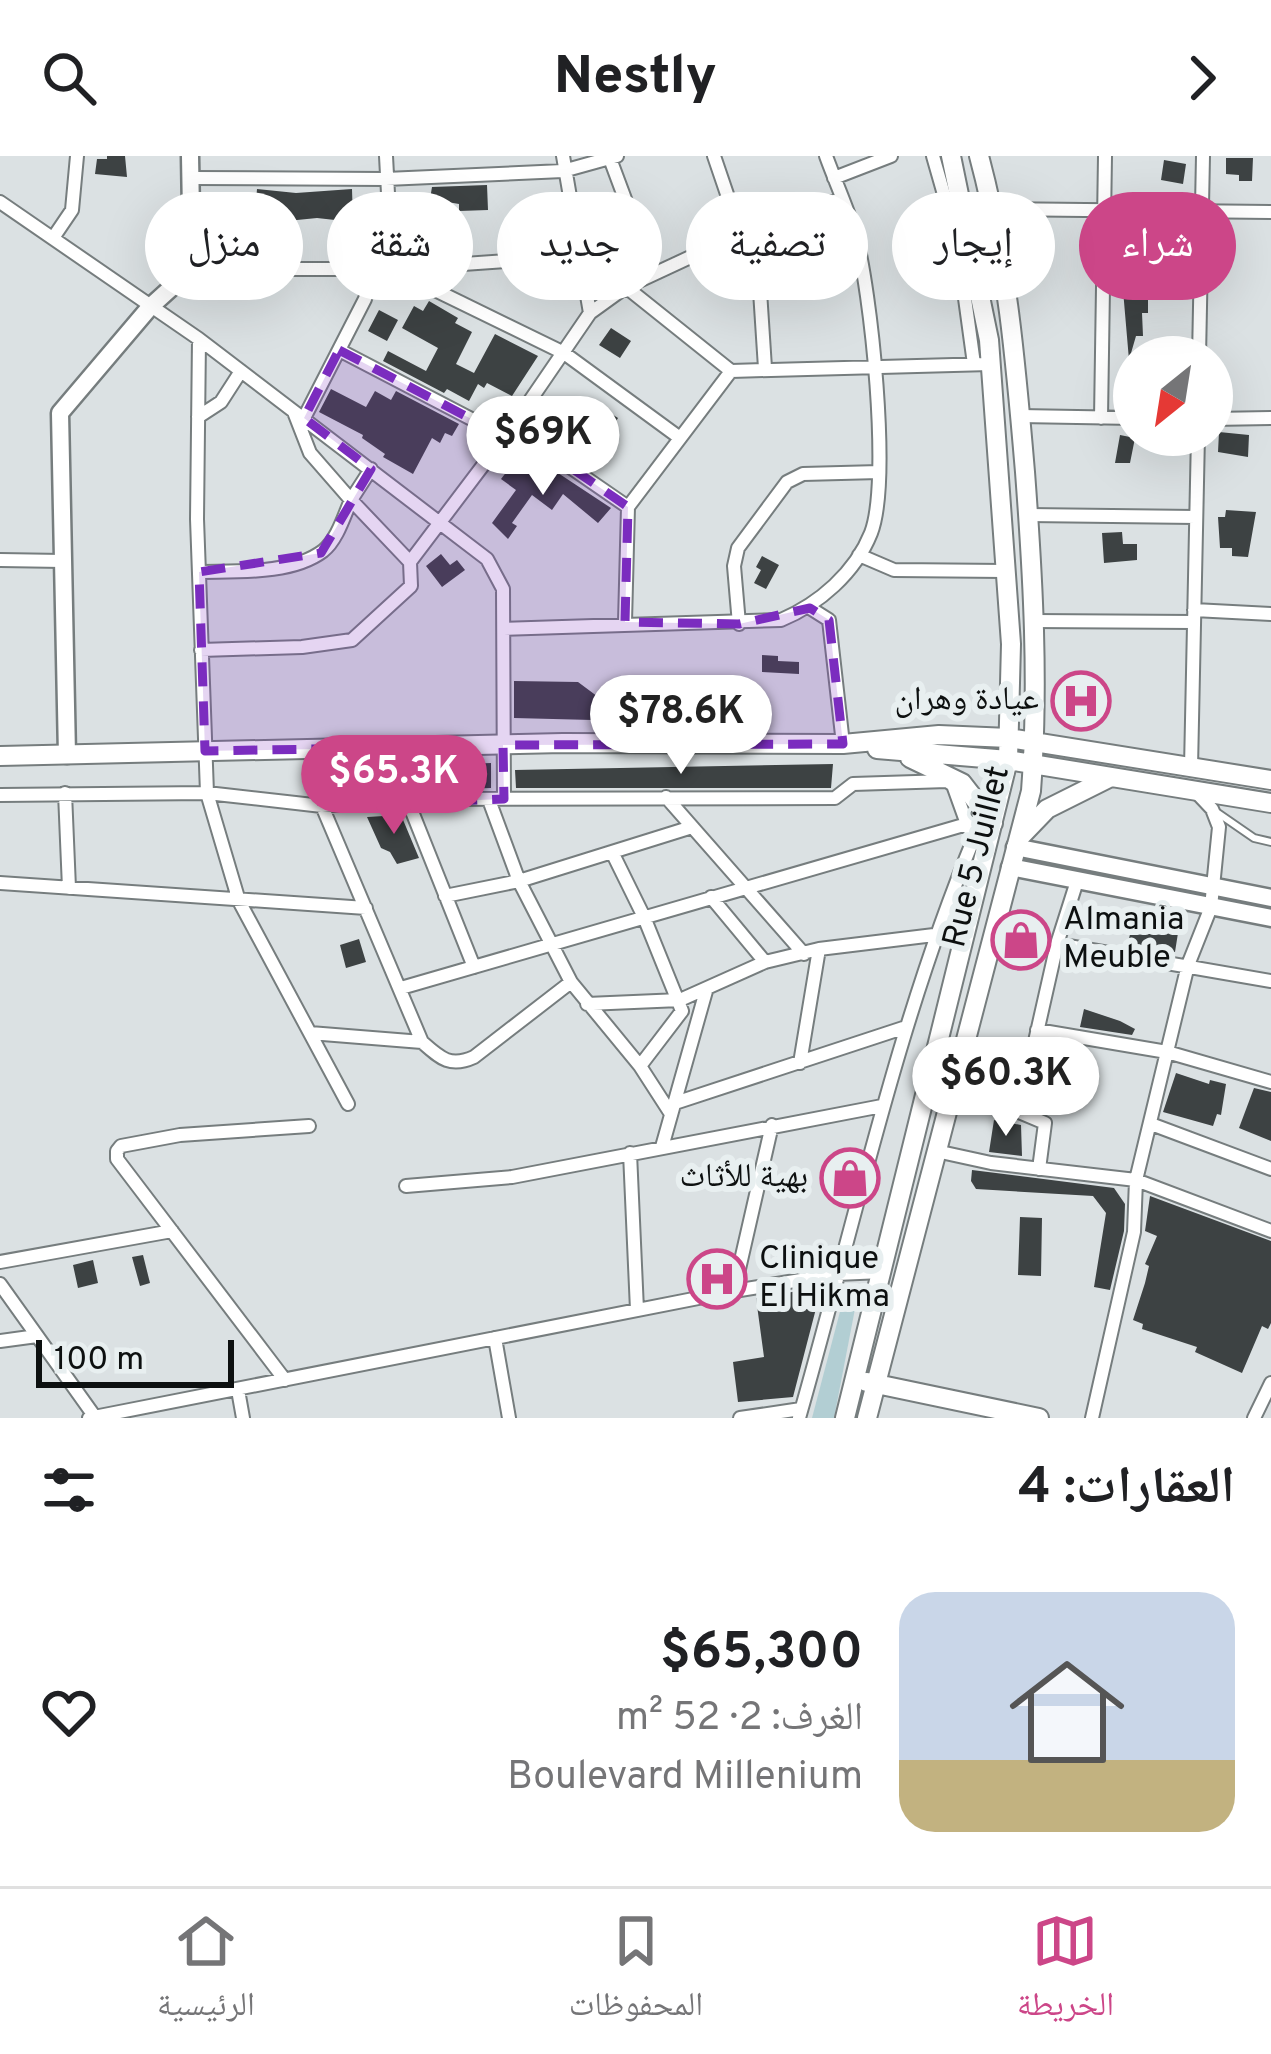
<!DOCTYPE html>
<html lang="ar">
<head>
<meta charset="utf-8">
<style>
	:root { --surface:#fff; --page:#f6f6f6; --text:#202124; --muted:#757577; --line:#e0e0e0; --accent:#cc4688 }
	body { margin:0; font-family:Overpass,"Noto Naskh Arabic",sans-serif; background:var(--page); color:var(--text); direction:rtl; height:100vh; display:flex; flex-direction:column; font-size:45px; white-space:nowrap }
	* { box-sizing:border-box; margin:0 }
	p { font-size:39px; color:var(--muted) }
	.icon { flex:none; width:66px; height:66px; fill:none; stroke:currentColor; stroke-width:2; stroke-linecap:round; stroke-linejoin:round }
	.map { position:relative; height:1262px; overflow:hidden; direction:ltr }
	.sheet { display:flex; flex-direction:column; background:var(--surface); flex:1 }
	.sheet>* { flex:none }
	.guide { position:absolute; left:36px; top:36px; width:1200px; height:108px; direction:rtl; display:flex; gap:24px }
	.needle { width:78px; rotate:210deg }
	.buttons { position:absolute; left:1113px; top:180px; display:grid; gap:24px }
	.buttons a { display:grid; place-items:center; width:120px; height:120px; border-radius:50%; background:var(--surface); box-shadow:0 12px 48px #0002; font-size:60px }
	.scale { position:absolute; left:36px; bottom:30px; width:198px; box-sizing:border-box; padding-left:12px; border:6px solid #0d1010; border-top:0; font-size:33px; line-height:42px; white-space:nowrap; color:#0d1010; -webkit-text-stroke:9px #e8eff0; paint-order:stroke }
	.price { position:absolute; translate:-50% -102px; padding:0 27px; border-radius:42px; background:#fff; color:#222; font-size:39px; line-height:78px; filter:drop-shadow(0 3px 6px #0008) }
	.price::after { content:''; position:absolute; left:50%; top:72px; width:36px; height:27px; margin-left:-18px; background:inherit; clip-path:polygon(0 0,100% 0,50% 100%) }
	.price.on { background:var(--accent); color:#fff }
	ul { padding:0; list-style:none }
	li { display:flex; align-items:center; gap:36px; height:300px; padding:0 36px }
	li span { display:grid; place-items:center; flex:none; width:336px; height:240px; border-radius:36px; color:#555 }
	li>.icon { margin-inline-start:auto }
	span .icon { width:144px; height:144px; fill:#fffc; stroke-width:1 }
	li b { font-size:51px }
	h2 { display:flex; justify-content:space-between; align-items:center; height:144px; padding:0 36px; font-size:51px }
	.pill { padding:0 42px; border-radius:54px; background:var(--surface); box-shadow:0 12px 48px #0002; font-size:42px; line-height:108px }
	.pill.on { background:var(--accent); color:#fff }
	header { display:flex; justify-content:space-between; align-items:center; height:156px; padding:0 36px; background:var(--surface); font-size:54px; font-weight:800 }
	.tab-bar { display:flex; justify-content:space-around; align-items:center; height:168px; border-top:3px solid var(--line); background:var(--surface); font-size:33px; color:var(--muted) }
	.tab-bar a { display:grid; justify-items:center; gap:6px }
	.tab-bar .on { color:var(--accent) }
	.map>svg:first-child { display:block }
</style>
</head>
<body>
<header><svg class="icon" aria-label="forward" viewBox="0 0 24 24"><path d="M9 5l7 7-7 7"/></svg>Nestly<svg class="icon" aria-label="search" viewBox="0 0 24 24"><circle cx="10" cy="10" r="6"/><path d="M15 15l6 6"/></svg></header>
<div class="map">
<svg width="1271" height="1262" viewBox="0 0 1271 1262">
	<rect width="100%" height="100%" fill="#dbe1e3"/>
	<!-- green -->
	<path fill="#b2ced3" d="M847 1129 859 1132 834 1262H812Z"/>
	<!-- building -->
	<path fill="#3d4243" d="M107 0H125L127 21 95 18 97 3H107Z
		M1226 2H1253L1252 25H1239V19L1226 18Z
		M1164 4 1186 8 1183 28 1161 24Z
		M487 29 488 54 459 55V48L430 43 432 31Z
		M257 33 296 37 352 33 353 66 317 62 287 65V70L254 68Z
		M1118 68 1148 70 1146 98 1131 97 1129 118 1118 117Z
		M1123 134H1148V157H1142L1143 180H1136L1129 204Z
		M429 145 458 162 455 167 472 176 456 208 474 217 495 178 538 200 512 240 487 227 484 232 478 228 469 245 447 233 444 237 383 205 388 195 426 215 438 192 402 172 414 150 423 155Z
		M379 154 398 164 387 185 368 175Z
		M611 172 631 185 620 202 599 189Z
		M331 233 366 251 375 235 391 244 396 235 459 268 452 280 445 277 440 287 432 282 413 318 383 301 385 298 362 282 363 279 319 256Z
		M594 247 618 262 608 278 584 263Z
		M1219 276 1249 279 1248 301 1218 296Z
		M1120 279 1135 282 1130 307H1115Z
		M514 306 548 331 558 317 611 352 598 367 563 338 552 354 532 339 512 367 517 370 508 383 492 367 516 334 501 323Z
		M1226 354 1256 356 1248 401 1232 400V392H1220L1218 361H1225Z
		M1122 376 1123 388H1137V404L1104 407 1102 377Z
		M441 398 450 409 457 404 465 414 442 431 426 410Z
		M762 400 779 409 766 433 754 427 761 414 756 411Z
		M762 499 778 500V505L799 506V518L762 516Z
		M514 525 578 526 617 555V525H682V560L649 559 629 545 631 565 514 562Z
		M491 607V632L332 637 330 613Z
		M833 608 831 632H516L515 614Z
		M401 659 419 702 397 708 390 696 381 692 367 661Z
		M1142 761 1159 765 1157 774 1178 777 1175 796 1128 786 1133 767 1140 769Z
		M1043 766 1034 806 1003 797 1009 771Z
		M359 783 366 806 346 812 340 789Z
		M1084 853 1120 865 1135 873 1132 879 1080 871Z
		M1176 917 1209 928 1210 924 1226 928 1221 959 1217 958 1213 970 1163 956Z
		M1254 932 1271 936V985L1239 972Z
		M994 964 1021 969 1022 1000 989 996Z
		M972 1014 1114 1032 1125 1048 1124 1075 1110 1134 1094 1131 1106 1057 1093 1040 976 1033 971 1025Z
		M1150 1040 1271 1085V1167L1268 1173 1262 1170 1242 1217 1195 1196 1197 1191 1142 1173 1143 1168 1133 1164 1145 1127 1149 1110 1145 1108 1157 1080 1145 1075Z
		M1020 1061 1042 1062 1041 1120 1018 1119Z
		M143 1099 150 1127 140 1130 132 1101Z
		M93 1104 98 1127 78 1132 73 1109Z
		M816 1132 819 1141 793 1241 738 1246 733 1206 764 1201 756 1142Z"/>
	<g fill="none" stroke-linecap="round" stroke-linejoin="round">
		<defs>
			<path id="service" d="M1212 653 1254 682 1271 686"/>
			<path id="minor" d="M386 0 392 113 564 197 680 282
				M563 0 590 157
				M609 0 653 118
				M714 0 760 135 765 212
				M933 0 957 84 974 208
				M191 22 386 23 563 15 617 0
				M834 22 891 0
				M0 46 199 183 487 403 503 433 504 643
				M993 53 1271 56
				M53 82 72 54 77 0
				M192 113H392L580 100
				M626 131 731 215 990 208
				M199 183 197 363 207 637 239 745 348 948
				M339 194 504 280
				M1199 201 1203 0
				M294 256 310 297 351 344 371 313
				M1020 260 1134 262
				M198 261 221 246 241 215
				M304 262 365 143 373 113
				M1101 262 1105 0
				M1212 263 1271 262
				M512 271 628 351
				M1028 359 1196 361
				M859 399 894 414 1005 415
				M0 404 63 405
				M199 416C236 415 291 419 323 395 337 384 344 360 351 344L410 406
				M810 452 829 464 843 588
				M1194 454 1271 458
				M1033 465 1194 466
				M625 466 628 351 731 215
				M739 468 734 410 738 392 787 326 803 318 879 316
				M504 473 781 464C819 448 855 417 871 377 891 325 871 134 855 77 847 51 835 25 826 0
				M201 494 302 491 352 484 411 430 410 406 512 271 590 157 626 131 699 97 842 42
				M318 593 322 650 422 886C440 902 450 912 474 901L571 826
				M1191 612 1198 279
				M65 637 69 732
				M0 639 207 637 322 650 407 643 835 642 853 628 947 625 953 629 967 668 401 832
				M666 641 804 798
				M407 643 474 811
				M489 644 519 725 571 826 640 910 671 958
				M612 696 644 761 682 855 640 910
				M0 727 366 752
				M445 740 519 725 692 671
				M711 741 765 806
				M1057 788 1271 825
				M587 848 680 844 765 806 819 793 934 779
				M1037 874 1167 896 1271 926
				M310 877 422 886
				M800 907 819 793
				M675 947 903 872
				M1151 968 1271 1013
				M662 991 706 835
				M936 995 991 1007 1136 1024 1271 1075
				M630 997 637 1154
				M1039 1013 1045 967 1019 956 1057 788 1077 725
				M406 1030 512 1021 882 950
				M0 1106 172 1075
				M0 1128 95 1261
				M734 1135 772 969
				M495 1182 509 1262
				M0 1185 37 1180
				M285 1224 117 1003V995L121 990 180 979 309 970
				M238 1234 243 1262
				M89 1262 734 1135 837 1118 882 1116
				M740 1262 801 1253
				M799 1262C855 1067 896 870 974 682L967 668
				M1092 1262 1134 1076 1136 1024 1188 809 1211 751 1219 671 1212 653 1195 635
				M1254 1262 1271 1227"/>
			<path id="tertiary" d="M67 599 60 257 150 151 192 113 190 0
				M1015 691 1271 742
				M1010 711 1271 762"/>
			<path id="secondary" d="M877 593 1008 604 1271 647
				M0 600 563 587 843 588 939 579 1009 582 1271 624
				M910 602 962 627 993 667
				M1021 680 1047 653 1111 621
				M867 1226 1039 1262
				M845 1262 1008 604 1011 488 989 184 951 0
				M867 1262 1031 635C1039 528 1033 422 1025 316 1016 209 1007 104 979 0"/>
		</defs>
		<!-- service casing -->
		<use href="#service" stroke="#767d7e" stroke-width="10"/>
		<!-- minor casing -->
		<use href="#minor" stroke="#767d7e" stroke-width="16"/>
		<!-- tertiary casing -->
		<use href="#tertiary" stroke="#767d7e" stroke-width="21"/>
		<!-- secondary casing -->
		<use href="#secondary" stroke="#767d7e" stroke-width="22"/>
		<!-- service -->
		<use href="#service" stroke="#fff" stroke-width="6"/>
		<!-- minor -->
		<use href="#minor" stroke="#fff" stroke-width="12"/>
		<!-- tertiary -->
		<use href="#tertiary" stroke="#fff" stroke-width="16"/>
		<!-- secondary -->
		<use href="#secondary" stroke="#fff" stroke-width="18"/>
	</g>
	<!-- marked area -->
	<path fill="#7b2cbf" fill-opacity="0.2" stroke="#7b2cbf" stroke-width="9" stroke-dasharray="24 15" stroke-linejoin="round" d="M339 194 504 280 512 271 628 351 625 466 739 468 810 452 829 464 843 588 503 589 504 643 322 650 318 593 205 595 199 416 321 397 371 313 304 262Z"/>
	<!-- icons -->
	<defs>
		<symbol id="hospital-ring" viewBox="-11 -11 22 22"><circle r="9.5" fill="#e8eff0" stroke="#cc4688" stroke-width="1.5"/><path d="M-5-5h3v3.5h4V-5h3V5h-3V1.5h-4V5h-3Z" fill="#cc4688"/></symbol>
		<symbol id="shop-ring" viewBox="-11 -11 22 22"><circle r="9.5" fill="#e8eff0" stroke="#cc4688" stroke-width="1.5"/><path d="M-5-2.5h2.3a2.7 3.5 0 0 1 5.4 0H5L5.5 6h-11ZM-1.5-2.5h3a1.5 2.3 0 0 0-3 0Z" fill="#cc4688"/></symbol>
	</defs>
	<g fill-rule="evenodd">
		<use href="#hospital-ring" x="1048" y="512" width="66" height="66"/>
		<use href="#shop-ring" x="988" y="751" width="66" height="66"/>
		<use href="#shop-ring" x="817" y="989" width="66" height="66"/>
		<use href="#hospital-ring" x="684" y="1090" width="66" height="66"/>
	</g>
	<g text-anchor="middle" dominant-baseline="central" stroke-width="12" stroke-linejoin="round" paint-order="stroke">
		<!-- poi labels -->
		<g font-size="33" fill="#0d1010" stroke="#e8eff0" text-anchor="end">
			<text x="1039" y="545">عيادة وهران</text>
			<text x="1063" y="765" text-anchor="start">Almania<tspan x="1063" dy="38">Meuble</tspan></text>
			<text x="808" y="1022">بهية للأثاث</text>
			<text x="759" y="1104" text-anchor="start">Clinique<tspan x="759" dy="38">El Hikma</tspan></text>
		</g>
		<!-- street labels -->
		<g font-size="33" fill="#0d1010" stroke="#e8eff0">
			<text transform="translate(978 701) rotate(-76)">Rue 5 Juillet</text>
		</g>
	</g>
</svg>
<div class="buttons">
<a><svg class="needle" viewBox="-14 -14 28 28"><path d="M0-13l5 13h-10z" fill="#e53935"/><path d="M0 13l5-13h-10z" fill="#757577"/></svg></a>
</div>
<div class="scale">100 m</div>
<b class="price" style="left:543px;top:342px">$69K</b>
<b class="price" style="left:681px;top:621px">$78.6K</b>
<b class="price on" style="left:394px;top:681px">$65.3K</b>
<b class="price" style="left:1006px;top:983px">$60.3K</b>
<div class="guide">
<a class="pill on">شراء</a>
<a class="pill">إيجار</a>
<a class="pill">تصفية</a>
<a class="pill">جديد</a>
<a class="pill">شقة</a>
<a class="pill">منزل</a>
</div>
</div>
<section class="sheet">
<h2>العقارات: 4<svg class="icon" aria-label="filters" viewBox="0 0 24 24"><path d="M4 7h16M4 17h16"/><circle cx="9" cy="7" r="2"/><circle cx="15" cy="17" r="2"/></svg></h2>
<ul>
<li><span style="background:linear-gradient(#c9d6e8 70%,#c2b280 0)"><svg class="icon" aria-label="home" viewBox="0 0 24 24"><path d="M3 11l9-7 9 7M6 9v11h12V9"/></svg></span><div><b>$65,300</b><p>الغرف: 2 · 52 m²</p><p>Boulevard Millenium</p></div><svg class="icon" aria-label="heart" viewBox="0 0 24 24"><path d="M12 20l-8-8c-3-5 5-10 8-4 3-6 11-1 8 4z"/></svg></li>
</ul>
</section>
<nav class="tab-bar">
<a class="on"><svg class="icon" aria-label="map" viewBox="0 0 24 24"><path d="M3 6l6-2 6 2 6-2v14l-6 2-6-2-6 2zM9 4v14M15 6v14"/></svg>الخريطة</a>
<a><svg class="icon" aria-label="saved" viewBox="0 0 24 24"><path d="M7 4h10v16l-5-4-5 4z"/></svg>المحفوظات</a>
<a><svg class="icon" aria-label="home" viewBox="0 0 24 24"><path d="M3 11l9-7 9 7M6 9v11h12V9"/></svg>الرئيسية</a>
</nav>
</body>
</html>
